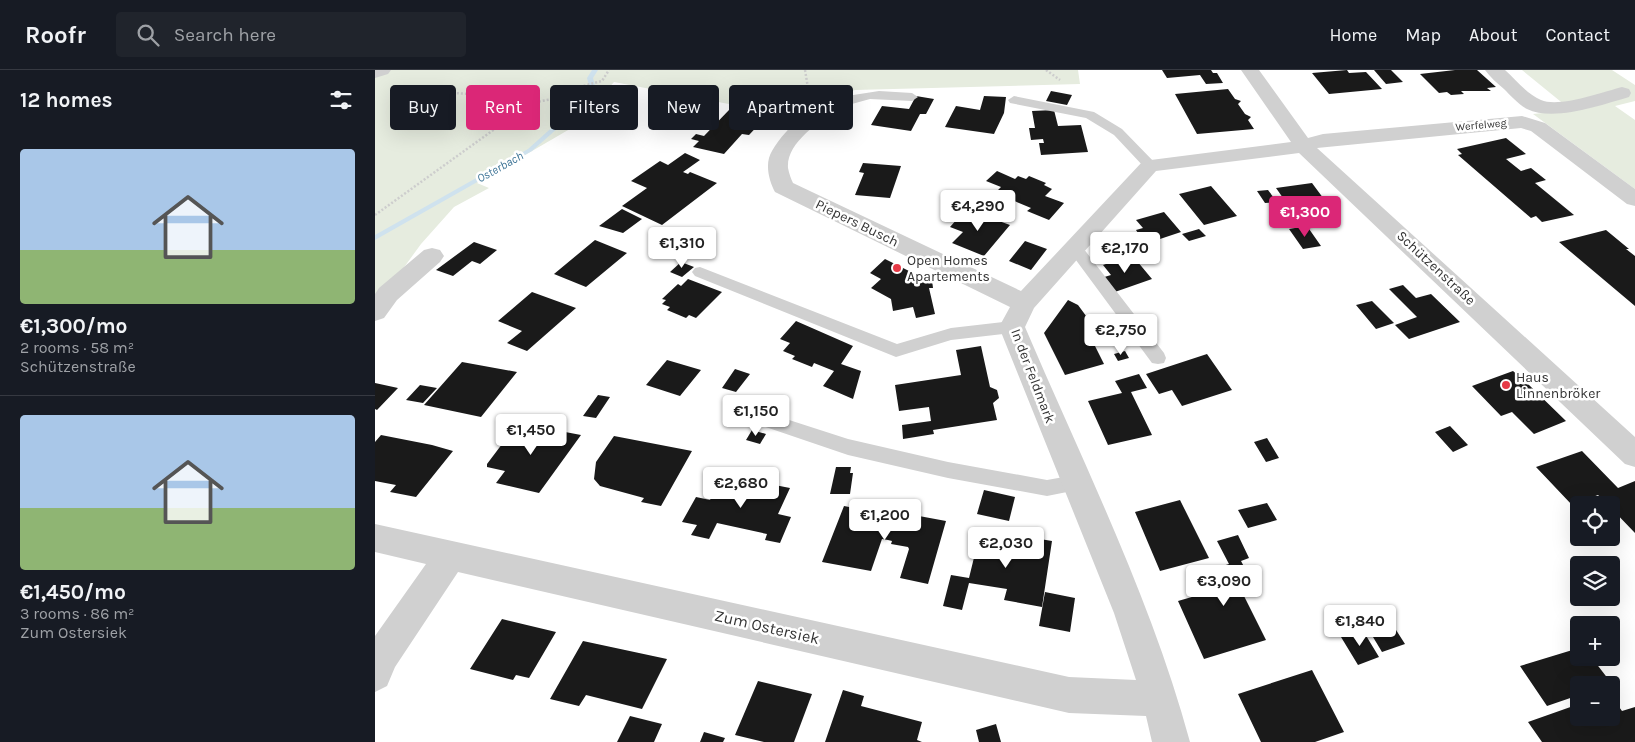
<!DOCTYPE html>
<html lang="en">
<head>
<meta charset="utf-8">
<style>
	:root { --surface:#171b24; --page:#20242c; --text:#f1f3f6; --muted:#9ea1a6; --line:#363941; --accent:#db2777 }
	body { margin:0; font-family:Karla,sans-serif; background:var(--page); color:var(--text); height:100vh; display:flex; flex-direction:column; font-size:19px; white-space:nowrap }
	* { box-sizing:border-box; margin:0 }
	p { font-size:16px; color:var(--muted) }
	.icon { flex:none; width:28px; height:28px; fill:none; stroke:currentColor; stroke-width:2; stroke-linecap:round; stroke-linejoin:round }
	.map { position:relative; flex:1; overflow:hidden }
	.side { display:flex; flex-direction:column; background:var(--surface); width:375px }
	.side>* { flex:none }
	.banner { position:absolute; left:15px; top:15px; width:475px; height:45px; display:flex; gap:10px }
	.tools { position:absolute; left:1195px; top:426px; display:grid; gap:10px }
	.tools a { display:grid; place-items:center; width:50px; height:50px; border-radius:5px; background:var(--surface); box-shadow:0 5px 20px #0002; font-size:25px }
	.price { position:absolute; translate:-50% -42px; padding:0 11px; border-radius:5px; background:#fff; color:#222; font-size:16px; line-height:32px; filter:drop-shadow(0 1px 2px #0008) }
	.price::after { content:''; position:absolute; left:50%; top:30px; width:15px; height:11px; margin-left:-8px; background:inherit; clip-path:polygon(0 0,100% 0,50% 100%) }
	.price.current { background:var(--accent); color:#fff }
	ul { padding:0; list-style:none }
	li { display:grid; align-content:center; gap:10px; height:265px; padding:0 20px }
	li+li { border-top:1px solid var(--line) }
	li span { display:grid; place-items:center; height:155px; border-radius:5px; color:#555 }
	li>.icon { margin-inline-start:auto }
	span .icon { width:90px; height:90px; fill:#fffc; stroke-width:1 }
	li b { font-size:21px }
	h2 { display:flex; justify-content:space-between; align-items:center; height:60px; padding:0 20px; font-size:21px }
	.pill { padding:0 18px; border-radius:5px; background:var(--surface); box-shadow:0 5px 20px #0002; font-size:18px; line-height:45px }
	.pill.current { background:var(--accent); color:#fff }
	header { display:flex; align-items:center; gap:30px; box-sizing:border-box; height:70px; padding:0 25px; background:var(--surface); border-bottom:1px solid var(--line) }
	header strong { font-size:24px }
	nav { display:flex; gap:28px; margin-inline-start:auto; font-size:18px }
	.search { width:350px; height:45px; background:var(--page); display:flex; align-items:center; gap:12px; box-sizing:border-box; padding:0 18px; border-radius:5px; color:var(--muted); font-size:19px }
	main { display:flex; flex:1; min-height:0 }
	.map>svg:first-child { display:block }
</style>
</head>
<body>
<header>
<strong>Roofr</strong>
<div class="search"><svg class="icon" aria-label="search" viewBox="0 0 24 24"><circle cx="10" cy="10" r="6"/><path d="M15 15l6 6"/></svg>Search here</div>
<nav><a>Home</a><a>Map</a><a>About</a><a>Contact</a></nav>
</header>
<main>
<section class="side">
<h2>12 homes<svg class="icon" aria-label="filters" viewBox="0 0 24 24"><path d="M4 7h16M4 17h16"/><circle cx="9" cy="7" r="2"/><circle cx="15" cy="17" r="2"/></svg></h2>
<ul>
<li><span style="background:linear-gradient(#a9c7e8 65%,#8fb573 0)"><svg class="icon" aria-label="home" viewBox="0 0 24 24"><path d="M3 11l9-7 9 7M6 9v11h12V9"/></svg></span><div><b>€1,300/mo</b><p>2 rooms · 58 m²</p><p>Schützenstraße</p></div></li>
<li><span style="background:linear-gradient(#a9c7e8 60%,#8fb573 0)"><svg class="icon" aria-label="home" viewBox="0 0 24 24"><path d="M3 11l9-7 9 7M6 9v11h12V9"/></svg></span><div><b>€1,450/mo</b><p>3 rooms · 86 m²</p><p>Zum Ostersiek</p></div></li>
</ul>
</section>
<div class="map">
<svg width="1260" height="672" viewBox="0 0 1260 672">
	<rect width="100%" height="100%" fill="#fff"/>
	<!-- green -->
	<path fill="#e6ecdf" d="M0 0H703L705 14 480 20 406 44 239 12 200 56 102 113 114 118 79 137 46 174 0 237Z
		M1147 0H1237L1260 15V31L1240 36 1260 50V119L1158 44 1196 40Z"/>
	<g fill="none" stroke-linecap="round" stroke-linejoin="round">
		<!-- stream -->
		<path fill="#cfe2ee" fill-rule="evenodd" d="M217 0H223L218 8 221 19 218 27 157 81 0 170V165L153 79 213 25 215 19 212 8Z"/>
	</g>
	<!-- building -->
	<path fill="#1a1a1a" d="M787 0H836L838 3H842L848 13 831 14 825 5 792 8Z
		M972 0 974 3 991 2 1007 19 954 24 937 3Z
		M999 0H1016L1028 12 1011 14Z
		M1080 0H1102L1121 17 1112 18 1116 21H1086L1089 24 1076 25 1072 22 1064 23 1045 4Z
		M853 19 860 29 866 31 863 34 870 44 876 47 873 50 879 59 822 64 800 24Z
		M676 21 697 25 692 35 671 31Z
		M541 26 559 29 551 44H545L536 61 496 55 507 36 534 39Z
		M609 26 631 27 629 43 619 64 570 57 581 36 605 40Z
		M354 40 391 47 374 65 367 64 349 84 318 77 324 71 316 69 321 64 329 66Z
		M679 40 683 56 706 55 713 82 666 85 664 73H669L668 69 656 70 654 58H660L657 41Z
		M1131 68 1151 84 1131 89 1146 101 1156 98 1171 110 1160 113 1199 145 1167 152 1161 146 1156 148 1083 85 1087 84 1082 79Z
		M310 83 325 90 308 102 313 104 315 102 342 113 287 155 247 136 272 118 256 111 285 91 293 95Z
		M488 93 526 96 515 128 480 125 489 103 484 102Z
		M622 101 640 109 643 106 651 109 654 106 671 113 669 115 677 119 670 126 689 133 674 150 652 141 656 138 620 123 626 117 611 111Z
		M937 113 957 140 920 145 901 118Z
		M836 116 862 146 829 155 804 124Z
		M893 120 902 132 890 133 882 121Z
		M247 139 267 149 248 163 224 156Z
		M591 139 635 155 609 186 577 173 588 162 575 157Z
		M789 142 806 162 779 171 782 174 772 177 761 160 768 158 761 150Z
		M932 156 946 176 928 179 914 159Z
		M824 159 831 166 814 171 807 164Z
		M1231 160 1254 179H1251L1260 186V236L1184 172Z
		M755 168 765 182 754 185 744 172Z
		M220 170 252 183 211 217 179 204Z
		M650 171 672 179 656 200 634 191Z
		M99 172 122 180 105 194 97 191 78 206 61 200Z
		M757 185 777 209 737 223 726 208 736 205 728 195Z
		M510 189 544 206 546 205 557 210 558 218H554L560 244 541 248 538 237 518 241 516 229 496 218 506 209 495 203Z
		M306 192 319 197 307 207 295 202Z
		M313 209 347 222 321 248 314 245 311 248 292 240 295 237 287 234 291 230 287 229 303 214 306 216Z
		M1028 215 1041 228 1056 224 1085 252 1034 269 1020 255 1042 247 1014 219Z
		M157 222 201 238 152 281 132 273 147 261 123 251Z
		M693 230 703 235 720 258 716 264 720 266 717 270 729 294 690 305 669 263Z
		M997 231 1019 253 1001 259 981 235Z
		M421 251 478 276 466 294 486 301 478 329 448 316 459 301 439 293 437 297 417 289 420 286 408 281 415 273 405 269Z
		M606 276 615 317 622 320 624 328 618 333 622 350 558 360 559 364 528 369 527 355 556 351 554 337 524 341 520 315 586 305 581 280Z
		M750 281 754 288 743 291 739 284Z
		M832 284 857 320 807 336 797 320 784 324 771 304Z
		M292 290 326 300 305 326 271 315Z
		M87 292 142 302 106 347 49 335Z
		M360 299 375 304 361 322 347 318Z
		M1138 301 1153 314 1191 351 1159 364 1137 342 1126 346 1097 316Z
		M764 304 772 318 756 322 777 365 733 375 713 331 747 323 740 311Z
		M0 313 23 318 2 340 0 339Z
		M45 315 62 318 48 333 31 330Z
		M223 325 235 327 221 348 208 346Z
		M143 353 206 365 164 423 121 413 130 401 112 397V394Z
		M1075 356 1093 375 1078 382 1060 362Z
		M377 360 391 364 385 374 371 370Z
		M6 365 57 375 78 381 41 427 15 422 21 415 0 411V372Z
		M239 366 317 381 286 436 266 432 269 428 225 416 219 409 221 392Z
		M892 368 904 388 891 392 879 372Z
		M1207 381 1243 418 1260 411V463L1236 438V435H1233L1223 425 1197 435 1161 397Z
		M461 397H476L475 403H478L475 424H455Z
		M348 405 415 418 403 444 416 447 405 473 390 470 392 464 342 453 334 469 316 465 322 455 307 452 321 427 335 430Z
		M609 420 640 427 634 451 602 444Z
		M805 430 834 488 785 501 760 442Z
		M892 433 902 450 873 458 863 440Z
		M469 436 515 445 516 443 544 449V446L571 451 553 514 525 508 534 479 533 477 516 474 517 471 513 470 507 469 496 501 447 492Z
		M606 459 677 471 667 537 629 530 632 519 594 513 587 540 568 536 576 505 594 508Z
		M863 465 874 488 866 491 876 510 863 514 891 570 829 589 803 531 841 520 831 501 854 494 842 471Z
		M670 522 700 528 695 562 664 556Z
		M127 549 181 562 154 608 141 605 138 610 95 599Z
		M1014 549 1030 574 1007 582 992 557Z
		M987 559 1004 587 983 595 966 567Z
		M208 571 292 589 267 639 211 625 204 636 175 629Z
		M1204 578V588H1217L1237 614 1204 615V625L1172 636 1145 596Z
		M937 600 969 662 940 672H886L863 624Z
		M383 611 437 624 419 672H389L360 665Z
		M468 620 489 626 486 636 547 652 542 670 547 672H450Z
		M1236 626 1247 641 1260 637V672H1167L1153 652 1204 634V648H1236Z
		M255 646 287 654 279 672H242Z
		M621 654 626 672H604L601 660Z
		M329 662 350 668 348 672H325Z"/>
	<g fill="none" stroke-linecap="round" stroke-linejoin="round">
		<!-- path -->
		<path stroke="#cdcdcd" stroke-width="2.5" stroke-dasharray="2 2" stroke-linecap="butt" d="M430 0 434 24
			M671 0 685 10
			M18 19 94 24 156 33
			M0 145 156 33 188 27 208 16 227 11 234 0"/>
		<!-- service -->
		<path fill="#d0d0d0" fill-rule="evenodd" d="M504 21 537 23 543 27 537 31 495 29 455 40 449 36 472 26Z
			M639 26 719 42 747 59 782 95 775 99 770 98 739 65 711 48 635 33 633 30Z
			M700 173 705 174 789 283 791 288 789 293 783 294 777 293 695 182 693 178Z
			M325 197 522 274 576 258 637 251 643 253 645 257 643 261 637 263 576 270 521 287 320 206 317 202 320 198Z
			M358 332 473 369 573 392 672 410 700 405 707 407 709 413 707 419 672 426 573 408 473 385 352 344 349 339 352 334Z"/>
		<!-- minor -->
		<path fill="#d0d0d0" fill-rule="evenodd" d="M0 0H16L13 4 0 8Z
			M866 0H884L933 68 948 64 1147 46 1170 53 1260 119V136L1252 134 1156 61 1146 58 942 78 1260 367V397L1250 394 924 83 781 101 659 238 650 257C708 393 776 528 815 672H777L771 646 694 643 83 502 20 597 12 616 0 622V566L51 494 0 482V454L694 607 761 610 739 543 624 257 635 237 400 122C395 113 391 99 394 88 400 69 440 27 462 32L464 36 462 40C444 52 411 73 413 98 414 103 416 109 418 113L646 221 768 91 916 72Z
			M1110 0H1130C1141 10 1152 24 1166 30 1184 38 1228 22 1247 17L1254 19 1256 23 1254 27C1226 35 1179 52 1152 39 1143 34 1136 26 1129 19 1122 13 1115 7 1110 0Z
			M57 178 65 180 69 186 65 192 22 230 9 248 0 251V224L4 218 49 180Z"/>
	</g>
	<!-- markers -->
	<g fill="#e63946" stroke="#fff" stroke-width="2">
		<circle cx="522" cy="198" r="5"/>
		<circle cx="1131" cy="315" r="5"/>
	</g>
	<g text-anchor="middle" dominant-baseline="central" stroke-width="5" stroke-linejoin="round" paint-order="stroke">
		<!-- far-street labels -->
		<g font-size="11" fill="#333" stroke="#fff">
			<text transform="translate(1106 55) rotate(-5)">Werfelweg</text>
		</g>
		<!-- far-water labels -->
		<g font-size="12" font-style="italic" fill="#3f7597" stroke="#fff">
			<text transform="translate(125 97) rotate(-29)">Osterbach</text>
		</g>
		<!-- street labels -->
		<g font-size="14" fill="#333" stroke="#fff">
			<text transform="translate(482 153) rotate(26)">Piepers Busch</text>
			<text transform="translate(1061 198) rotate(43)">Schützenstraße</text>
			<text transform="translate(658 306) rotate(69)">In der Feldmark</text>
		</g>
		<!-- poi labels -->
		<g font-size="14" fill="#333" stroke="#fff" text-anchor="start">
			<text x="532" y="190">Open Homes<tspan x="532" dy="16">Apartements</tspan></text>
			<text x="1141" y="307">Haus<tspan x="1141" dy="16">Linnenbröker</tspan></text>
		</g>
		<!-- near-street labels -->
		<g font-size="16" fill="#333" stroke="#fff">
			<text transform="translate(392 557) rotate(13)">Zum Ostersiek</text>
		</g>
	</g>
</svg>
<div class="tools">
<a><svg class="icon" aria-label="locate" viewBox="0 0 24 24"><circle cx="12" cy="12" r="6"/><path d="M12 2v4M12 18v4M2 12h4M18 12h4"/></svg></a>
<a><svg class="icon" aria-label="layers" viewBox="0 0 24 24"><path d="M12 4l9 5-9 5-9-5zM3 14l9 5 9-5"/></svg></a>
<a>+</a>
<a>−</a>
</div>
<b class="price" style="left:603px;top:162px">€4,290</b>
<b class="price current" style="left:930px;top:168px">€1,300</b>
<b class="price" style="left:307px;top:199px">€1,310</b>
<b class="price" style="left:750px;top:204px">€2,170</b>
<b class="price" style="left:746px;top:286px">€2,750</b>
<b class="price" style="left:381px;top:367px">€1,150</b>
<b class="price" style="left:156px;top:386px">€1,450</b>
<b class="price" style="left:366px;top:439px">€2,680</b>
<b class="price" style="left:510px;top:471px">€1,200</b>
<b class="price" style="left:631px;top:499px">€2,030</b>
<b class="price" style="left:849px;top:537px">€3,090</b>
<b class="price" style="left:985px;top:577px">€1,840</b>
<div class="banner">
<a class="pill">Buy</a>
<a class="pill current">Rent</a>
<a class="pill">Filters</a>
<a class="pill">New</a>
<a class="pill">Apartment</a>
</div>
</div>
</main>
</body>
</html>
